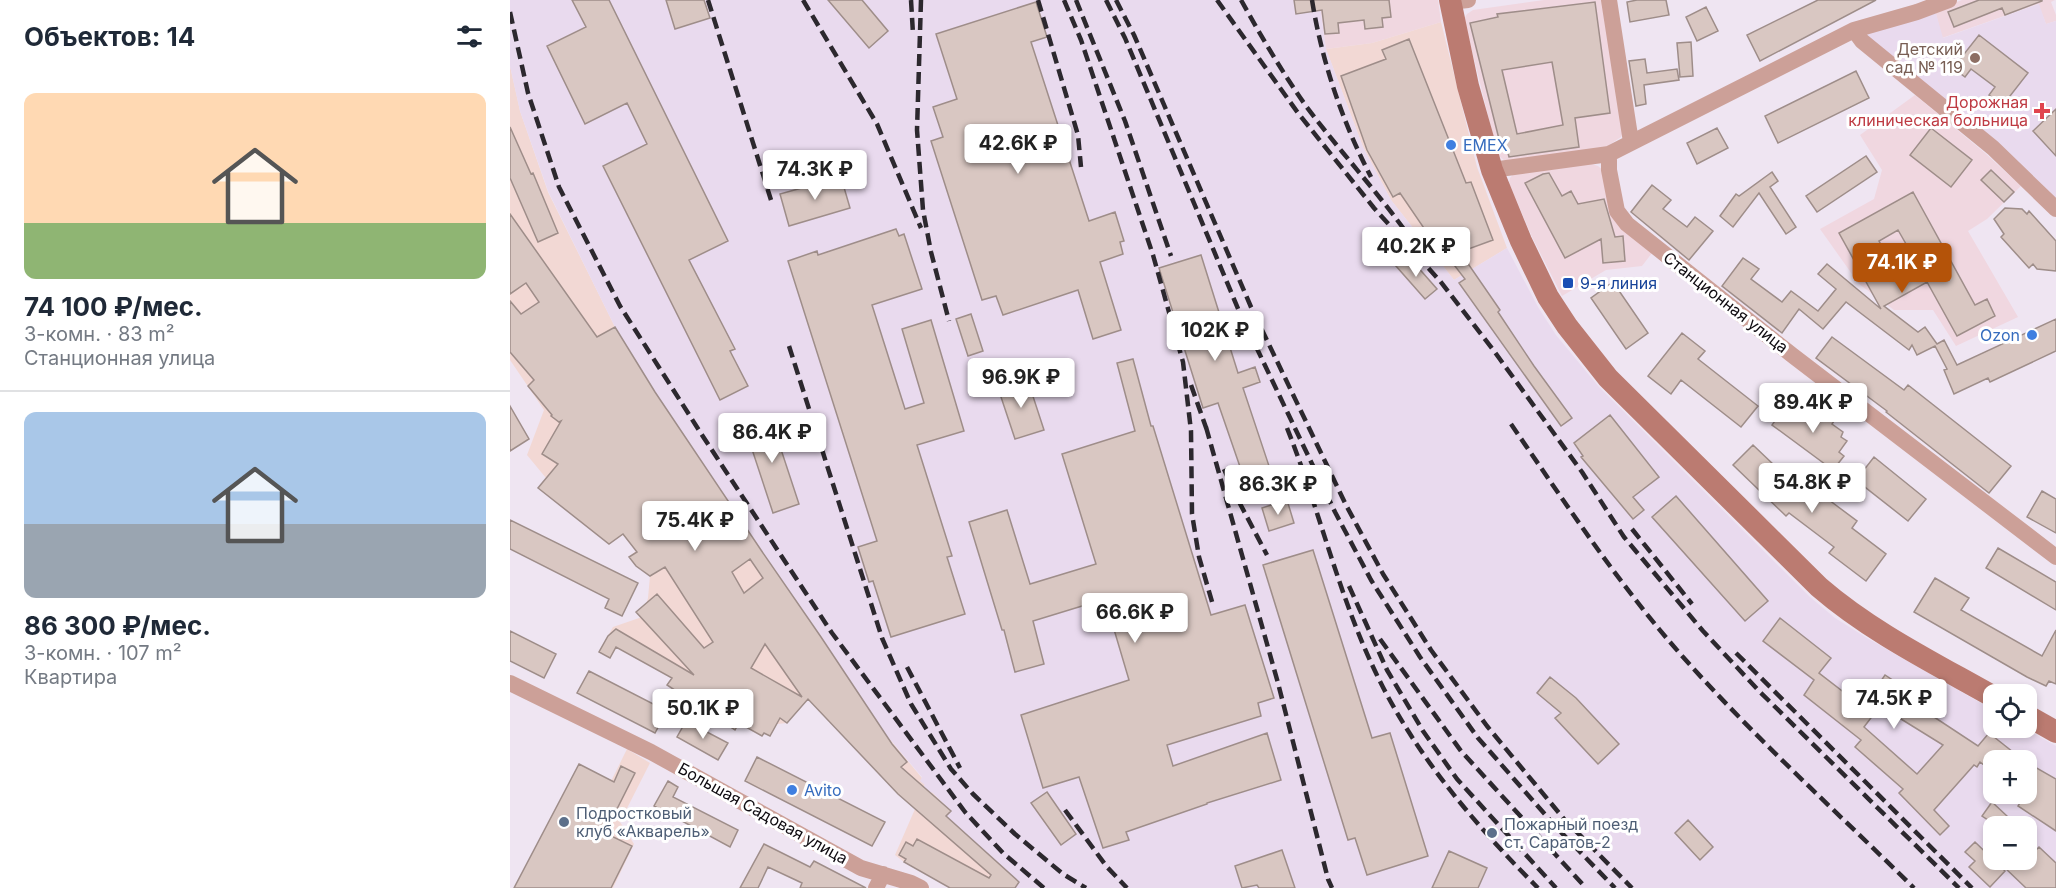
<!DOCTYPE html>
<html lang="ru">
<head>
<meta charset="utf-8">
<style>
	:root { --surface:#fff; --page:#f6f6f7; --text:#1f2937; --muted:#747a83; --line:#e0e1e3; --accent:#b45309 }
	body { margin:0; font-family:Inter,sans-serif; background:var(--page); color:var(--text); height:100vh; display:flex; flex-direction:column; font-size:22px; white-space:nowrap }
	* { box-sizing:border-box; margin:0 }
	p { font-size:20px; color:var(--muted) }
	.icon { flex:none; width:33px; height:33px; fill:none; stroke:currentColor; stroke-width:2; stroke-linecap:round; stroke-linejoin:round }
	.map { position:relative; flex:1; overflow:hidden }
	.drawer { display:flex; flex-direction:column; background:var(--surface); width:510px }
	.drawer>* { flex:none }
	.buttons { position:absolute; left:1473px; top:684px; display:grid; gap:12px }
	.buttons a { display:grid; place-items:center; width:54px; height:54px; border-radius:12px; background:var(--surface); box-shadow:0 3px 9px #0003; font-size:30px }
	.price { position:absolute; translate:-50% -51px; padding:0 14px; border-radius:6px; background:#fff; color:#222; font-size:20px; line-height:39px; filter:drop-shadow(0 2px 3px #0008) }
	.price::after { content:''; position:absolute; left:50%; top:36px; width:18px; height:14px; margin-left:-9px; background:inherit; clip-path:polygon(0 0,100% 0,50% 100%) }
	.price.active { background:var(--accent); color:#fff }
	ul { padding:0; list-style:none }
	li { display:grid; align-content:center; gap:12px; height:318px; padding:0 24px }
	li+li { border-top:2px solid var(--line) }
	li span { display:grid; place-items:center; height:186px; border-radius:12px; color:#555 }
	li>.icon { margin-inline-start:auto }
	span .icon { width:108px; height:108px; fill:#fffc; stroke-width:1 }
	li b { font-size:26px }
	h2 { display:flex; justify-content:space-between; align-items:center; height:72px; padding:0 24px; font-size:26px }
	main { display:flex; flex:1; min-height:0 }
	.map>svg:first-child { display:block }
</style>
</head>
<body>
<main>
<section class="drawer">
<h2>Объектов: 14<svg class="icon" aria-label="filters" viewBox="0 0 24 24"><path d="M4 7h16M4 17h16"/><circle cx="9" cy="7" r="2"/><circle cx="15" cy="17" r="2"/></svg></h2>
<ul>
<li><span style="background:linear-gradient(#ffd9b3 70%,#8fb573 0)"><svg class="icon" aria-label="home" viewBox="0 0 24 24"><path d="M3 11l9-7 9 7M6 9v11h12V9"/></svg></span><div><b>74 100 ₽/мес.</b><p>3-комн. · 83 m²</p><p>Станционная улица</p></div></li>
<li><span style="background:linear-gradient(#a9c7e8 60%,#9aa5b1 0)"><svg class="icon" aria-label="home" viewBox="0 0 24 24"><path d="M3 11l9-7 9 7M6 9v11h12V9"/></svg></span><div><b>86 300 ₽/мес.</b><p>3-комн. · 107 m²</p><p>Квартира</p></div></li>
</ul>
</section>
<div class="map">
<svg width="1546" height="888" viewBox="0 0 1546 888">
	<rect width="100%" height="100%" fill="#efe5f2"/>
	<!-- commercial -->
	<path fill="#f0d7e0" d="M809 0H928L931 22 862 43 816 49Z
		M1034 0H1093L1113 132 1111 137 1096 147 995 161 988 155 954 19 957 14 963 10Z
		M1452 0H1545L1541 2 1546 15V21L1536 24 1528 4 1432 38 1425 10Z
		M1405 95 1475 153 1511 186 1477 219 1458 231 1508 317 1446 346 1423 310H1384L1349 284 1310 229 1364 199 1372 170 1350 135Z
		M1079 163 1088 166 1095 172 1098 187 1142 253 1132 266 1096 270 1052 296 1022 237 999 183 1000 178 1005 172Z"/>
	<!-- industrial -->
	<path fill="#f2d8d4" d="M931 22 967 167 997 248 944 280 881 200 853 147 816 49 862 43Z
		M0 66 10 111 38 192 105 327 145 392 373 731 412 778 415 785 413 787 422 792 441 811 437 816 509 882 505 888H440L394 862 385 855 405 809 298 699 277 723 267 724 260 736 254 734 252 736 184 697 168 693 157 685 162 677 107 647 100 658 89 652 103 627 132 617 138 598 140 576 130 566 128 568 119 557 126 551 113 535 99 544 28 488 36 478 17 455 34 410 0 360Z
		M117 749 140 763 110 822 124 844 103 888H48Z"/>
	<!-- built -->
	<path fill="#e9daee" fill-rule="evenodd" d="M0 0H809L816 49 853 147 881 200 944 280 997 248 1028 307 1046 335 1089 387 1300 597 1325 618 1357 638 1483 710 1484 728H1514L1546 746V888H505L509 882 436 816 441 811 422 792 420 794 413 788 415 785 410 781 412 777 373 731 145 392 105 327 38 191 10 111 0 66ZM1484 760H1516V794H1484ZM1484 826H1516V860H1484Z
		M1529 4 1536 24 1546 21V198L1489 144 1358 38V30L1425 10 1433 38Z"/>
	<!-- building -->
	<path fill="#d9c7c2" stroke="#9e8d89" stroke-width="1.5" fill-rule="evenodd" d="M62 0H99L218 241 179 260 225 349 220 351 238 386 210 400 93 166 137 144 117 103 75 124 37 46 76 27Z
		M156 0H194L200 18 165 29Z
		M318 0H352L378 31 359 48Z
		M784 0H879L881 17 872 18 873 27 855 29 854 20 828 23 829 33 815 34 812 10 786 14Z
		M1127 0H1156L1159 15 1120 22 1117 2Z
		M1308 0H1366L1250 61 1237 35Z
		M1469 0H1532V1L1495 15 1492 8 1444 27 1438 12Z
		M526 2 537 37 521 42 579 221 605 212 614 241 610 242 613 254 590 262 611 330 583 339 568 290 493 315 486 296 472 300 421 141 433 137 423 107 447 99 426 34Z
		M1085 2 1100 113 1065 118 1069 147 999 157 994 138 989 139 960 23 988 17 987 14ZM1042 62 1053 125 1007 134 992 70Z
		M1196 7 1208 31 1187 41 1176 17Z
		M1469 35 1518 73 1493 105 1479 95 1485 87 1461 69 1455 77 1443 68Z
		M899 39 956 183 961 182 983 240 950 252 990 310 988 312 1024 366 1062 418 1051 426 949 283 955 279 938 257 935 259 890 193 883 197 857 150 831 76 876 59 872 50Z
		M1181 42 1183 76 1170 77 1167 43Z
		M1135 59 1137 73 1167 69 1169 80 1134 85 1136 104 1126 106 1119 61Z
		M1346 71 1359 98 1268 143 1255 116Z
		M1546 109V156L1523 131Z
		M0 127 21 174 23 173 48 233 28 242 0 178Z
		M1207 128 1218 148 1187 164 1177 143Z
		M1421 128 1462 160 1441 187 1400 155Z
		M1356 156 1367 172 1307 212 1296 196Z
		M1481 170 1504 192 1494 202 1471 180Z
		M1262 172 1268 181 1260 187 1286 227 1276 234 1249 193 1223 227 1210 216 1226 194 1229 196Z
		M1039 173 1052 196 1061 191 1068 204 1094 199 1105 237 1113 236 1115 261 1093 263 1091 239 1055 258 1015 183 1033 174Z
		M331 177 340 208 279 226 270 194Z
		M1142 185 1161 200 1153 209 1177 227 1185 217 1203 231 1179 260 1121 212Z
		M1403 192 1465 305 1477 299 1485 316 1447 336 1417 282 1374 306 1408 332 1415 327 1427 344 1434 340 1447 365 1546 319V351L1480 382 1478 378 1444 394 1434 370 1437 369 1425 346 1407 355 1402 345 1399 350 1336 302 1313 329 1289 309 1272 333 1212 286 1233 258 1249 269 1241 279 1272 302 1281 291 1308 311 1326 289 1308 274 1317 264 1371 309 1329 233ZM1388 230 1400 251 1380 261 1369 241Z
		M1495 208 1512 209 1517 214 1519 211 1546 241V271L1527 269 1523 264 1519 268 1491 237 1494 234 1484 219Z
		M0 214 87 337 105 327 145 392 251 550 311 637 382 744 397 762 391 767 441 811 436 816 509 882 505 888H440L394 862 396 859 389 855 396 842 403 846 407 839 479 878 481 875 388 794 298 699 277 723 270 718 260 736 254 733 252 736 229 723 225 730 157 685 162 678 106 647 100 658 89 652 98 636 106 629 184 675 126 612 147 594 194 648 203 642 155 567 140 576 126 566 119 557 127 552 113 534 99 544 28 488 48 464 32 454 51 421 49 422 41 416 42 415 18 386 24 380 0 352V301L11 314 29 302 16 283 0 294ZM240 559 253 578 234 593 222 572ZM255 644 292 697 241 668Z
		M386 229 389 236 394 234 412 289 362 305 395 409 414 403 392 329 421 320 454 431 407 445 442 556 437 557 455 614 381 637 363 581 359 582 348 547 367 541 278 261 307 251 308 255Z
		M691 255 728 373 745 367 750 382 733 388 763 478 737 487 708 403 693 408 649 268Z
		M898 256 927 289 915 299 886 266Z
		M1103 282 1138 333 1116 349 1081 298Z
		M461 314 473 351 458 356 446 319Z
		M1172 333 1195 351 1188 359 1248 406 1231 427 1171 380 1161 394 1138 376Z
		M1322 337 1394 390 1398 385 1501 466 1479 493 1376 412 1377 411 1306 358Z
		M623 359 641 426H643L701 615 735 605 764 698 748 703 751 716 657 745 663 766 757 733 771 780 697 803V804L616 832 619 840 593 848 569 777 533 788 511 715 619 680 595 599 523 621 534 664 505 672 494 630H492L459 522 497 510 520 584 586 564 552 454 625 431 607 363Z
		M517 378 534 430 505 439 488 388Z
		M1286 403 1294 409 1297 405 1309 414 1312 411 1324 421 1322 424 1333 432 1331 437 1337 441 1329 452 1334 456 1323 470 1262 425 1272 411 1277 415Z
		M0 406 19 439 0 451Z
		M1100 415 1149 477 1123 497 1134 510 1123 519 1071 457 1073 456 1064 443Z
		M260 416 289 504 263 513 234 425Z
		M1243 445 1304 503 1311 494 1347 521 1342 528 1376 554 1356 581 1319 553 1324 547 1279 513 1276 516 1223 465Z
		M1364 457 1416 499 1398 521 1346 480Z
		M1532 491 1546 499V533L1517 517Z
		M1166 496 1258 601 1235 621 1142 517Z
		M777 500 784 523 759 531 752 508Z
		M0 520 128 583 112 616 95 608 99 599 0 549Z
		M1488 548 1546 582V610L1476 568Z
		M803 550 862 738 880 733 918 856 857 875 845 838 838 840 753 565Z
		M1425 578 1459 598 1451 610 1532 656 1546 630V684L1539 681 1536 686 1517 677 1404 612Z
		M1270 618 1321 658 1309 673 1353 707 1375 675 1426 709 1421 715 1468 746 1479 733 1513 760H1484V773L1470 762 1467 767 1464 765 1424 810 1439 826 1430 835 1389 793 1393 789 1345 747 1351 740 1294 695 1304 680 1253 641ZM1370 706 1433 745 1407 774 1354 727Z
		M0 631 46 654 34 678 0 661Z
		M79 671 157 711 145 733 67 693Z
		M1040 677 1066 698 1109 744 1088 764 1045 718 1051 713 1027 693Z
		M176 721 218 743 208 760 167 737Z
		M247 757 375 822 362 846 235 781Z
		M1516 762 1546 779V831L1508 806 1522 783 1516 779Z
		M69 764 104 782 111 766 125 773 95 833 122 846 101 888H4Z
		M158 781 168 787 163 797 228 830 220 847 144 806Z
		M537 792 566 834 551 845 521 803Z
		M1482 802 1497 816 1489 826H1487L1472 816Z
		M1178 820 1203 847 1190 860 1165 833Z
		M1465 842 1495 871 1480 887 1459 867 1465 861 1455 852Z
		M254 844 300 867 304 861 356 888H290L292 883 258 867 248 888H230Z
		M1529 847 1546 863V888H1516L1494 867 1501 860H1516Z
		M772 850 785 888H749L747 885 732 888 725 866Z
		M939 851 977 868 968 888H922Z"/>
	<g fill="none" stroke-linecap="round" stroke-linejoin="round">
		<!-- street -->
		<path stroke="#cca098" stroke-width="16" d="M1099 0 1121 142
			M940 2 958 0
			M1344 30 1352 41 1483 148 1546 209
			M1099 154V170L1107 211 1117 224 1282 355 1546 557
			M982 170 1099 154 1344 30 1407 12 1439 0
			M0 683 141 752 351 868 401 883 411 888
			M366 888 373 874"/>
		<!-- secondary -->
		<path stroke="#bb7b71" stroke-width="22" d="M940 0 958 86 982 170 1011 241 1038 297 1057 326 1098 378 1309 587C1361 632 1424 663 1484 697
			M1516 715 1546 732"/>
		<!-- rail -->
		<path stroke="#2c282e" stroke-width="4.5" stroke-dasharray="12 6" stroke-linecap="butt" d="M198 0 261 200
			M293 0 367 124 411 228
			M401 0 403 34
			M411 0 407 130 413 210 421 252 439 321
			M528 0 568 135 571 167
			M554 0 571 40 643 255 673 362 681 431 682 514 689 557 703 605
			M566 0 615 121 661 256
			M596 0 615 38 729 311 825 512 861 580 910 657 968 738 1047 828 1105 888
			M606 0 624 35 741 307 836 505 873 574 921 650 977 726 1054 819 1122 888
			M707 0 788 113 864 208 930 281 984 351 1072 472 1114 537 1193 631 1250 692 1449 888
			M731 0C751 36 772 72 796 106 828 149 865 189 896 232
			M802 0C812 62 832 121 861 177
			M0 12 18 93 49 187 110 306 192 435 322 633 455 812 493 853 534 888
			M279 346 372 638 401 704 441 769 463 794 505 834 553 874 576 888
			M681 385 699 436
			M1001 424C1056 504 1109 585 1173 657 1245 738 1327 812 1404 888
			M696 427 768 683 818 879 822 888
			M777 428C809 508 828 594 865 671 903 752 965 825 1028 888
			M714 469 726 496 757 555
			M1122 529 1182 604
			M839 586 877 670 913 731 947 779 1046 888
			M870 639 951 751 1076 888
			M1226 653 1462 888
			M397 667 450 768
			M555 810 597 867 617 888"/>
	</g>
	<!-- markers -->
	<circle fill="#8d6e63" stroke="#fff" stroke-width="2" cx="1465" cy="58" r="6"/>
	<path fill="#e0444e" stroke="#fff" stroke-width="2" d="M1529 102h6v6h6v6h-6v6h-6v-6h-6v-6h6z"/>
	<g fill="#3f7fe0" stroke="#fff" stroke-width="2">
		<circle cx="941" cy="145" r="6"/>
		<circle cx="1522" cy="335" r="6"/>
		<circle cx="282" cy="790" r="6"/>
	</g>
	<rect fill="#1a4fb4" stroke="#fff" stroke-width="2" x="1052" y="277" width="12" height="12" rx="3"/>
	<g fill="#5c6f8a" stroke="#fff" stroke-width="2">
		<circle cx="54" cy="822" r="6"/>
		<circle cx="982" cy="833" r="6"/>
	</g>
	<g text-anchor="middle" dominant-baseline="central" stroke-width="6" stroke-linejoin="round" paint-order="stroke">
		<!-- education labels -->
		<g font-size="16" fill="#785e54" stroke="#fff" text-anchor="end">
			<text x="1453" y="49">Детский<tspan x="1453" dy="18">сад № 119</tspan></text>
		</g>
		<!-- health labels -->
		<g font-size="16" fill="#be3a42" stroke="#fff" text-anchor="end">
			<text x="1518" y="102">Дорожная<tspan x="1518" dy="18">клиническая больница</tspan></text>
		</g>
		<!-- shop labels -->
		<g font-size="16" fill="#366cbe" stroke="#fff" text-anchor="start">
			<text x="953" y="145">EMEX</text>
			<text x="1510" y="335" text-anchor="end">Ozon</text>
			<text x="294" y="790">Avito</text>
		</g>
		<!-- transit labels -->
		<g font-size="16" fill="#164399" stroke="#fff" text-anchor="start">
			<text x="1070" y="283">9-я линия</text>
		</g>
		<!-- street labels -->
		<g font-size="16" fill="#0e0b10" stroke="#fff">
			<text transform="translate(1216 302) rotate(38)">Станционная улица</text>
			<text transform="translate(253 813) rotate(29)">Большая Садовая улица</text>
		</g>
		<!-- service labels -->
		<g font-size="16" fill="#4e5e75" stroke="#fff" text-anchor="start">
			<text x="66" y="813">Подростковый<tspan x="66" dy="18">клуб «Акварель»</tspan></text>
			<text x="994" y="824">Пожарный поезд<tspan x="994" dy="18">ст. Саратов-2</tspan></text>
		</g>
	</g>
</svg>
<div class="buttons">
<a><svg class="icon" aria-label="locate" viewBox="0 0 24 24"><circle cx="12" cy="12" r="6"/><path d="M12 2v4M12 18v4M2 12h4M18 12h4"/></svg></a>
<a>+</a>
<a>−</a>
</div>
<b class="price" style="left:508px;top:175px">42.6K ₽</b>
<b class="price" style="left:305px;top:201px">74.3K ₽</b>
<b class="price" style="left:906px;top:278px">40.2K ₽</b>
<b class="price active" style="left:1392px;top:294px">74.1K ₽</b>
<b class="price" style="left:705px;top:362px">102K ₽</b>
<b class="price" style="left:511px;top:409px">96.9K ₽</b>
<b class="price" style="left:1303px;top:434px">89.4K ₽</b>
<b class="price" style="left:262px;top:464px">86.4K ₽</b>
<b class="price" style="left:1302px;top:514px">54.8K ₽</b>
<b class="price" style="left:768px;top:516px">86.3K ₽</b>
<b class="price" style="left:185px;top:552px">75.4K ₽</b>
<b class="price" style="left:625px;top:644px">66.6K ₽</b>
<b class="price" style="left:1384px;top:730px">74.5K ₽</b>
<b class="price" style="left:193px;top:740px">50.1K ₽</b>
</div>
</main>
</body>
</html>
